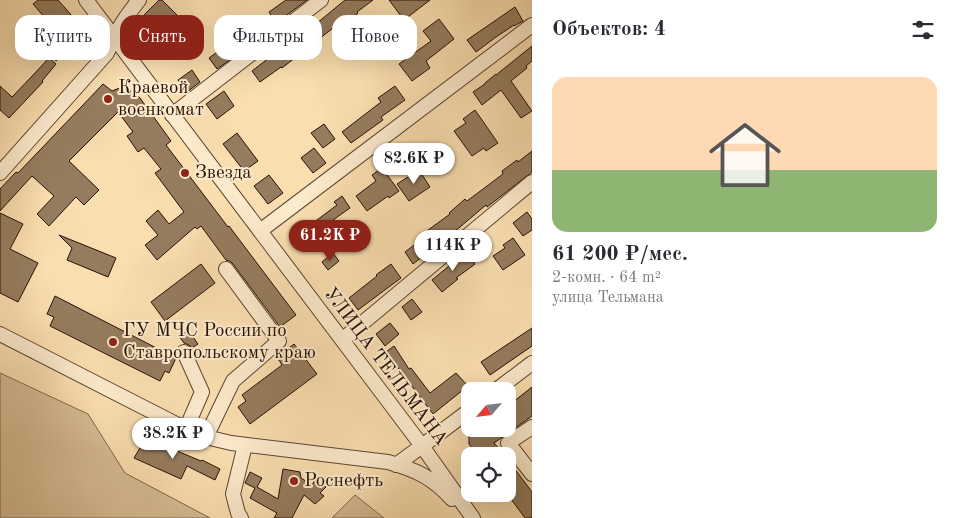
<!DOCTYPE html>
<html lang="ru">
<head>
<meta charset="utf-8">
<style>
	:root { --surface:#fff; --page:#f7f7f7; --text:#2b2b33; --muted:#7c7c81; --line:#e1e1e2; --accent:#8f2418 }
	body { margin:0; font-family:"Old Standard TT",serif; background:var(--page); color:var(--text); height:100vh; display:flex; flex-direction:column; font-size:19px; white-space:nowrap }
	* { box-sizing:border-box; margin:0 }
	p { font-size:16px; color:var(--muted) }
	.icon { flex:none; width:28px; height:28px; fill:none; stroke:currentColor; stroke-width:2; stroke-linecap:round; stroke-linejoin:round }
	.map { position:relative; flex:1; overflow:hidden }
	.side { display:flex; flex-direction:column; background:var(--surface); width:425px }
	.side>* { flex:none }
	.banner { position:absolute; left:15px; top:15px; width:441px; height:45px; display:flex; gap:10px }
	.needle { width:32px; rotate:242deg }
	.tools { position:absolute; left:461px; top:382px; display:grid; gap:10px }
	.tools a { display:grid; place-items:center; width:55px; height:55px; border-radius:10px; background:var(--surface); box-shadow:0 5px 20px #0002; font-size:25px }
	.price { position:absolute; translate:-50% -42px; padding:0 11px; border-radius:18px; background:#fff; color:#222; font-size:16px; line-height:32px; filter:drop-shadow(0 1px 2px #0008) }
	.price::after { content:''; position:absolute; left:50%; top:30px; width:15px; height:11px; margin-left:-8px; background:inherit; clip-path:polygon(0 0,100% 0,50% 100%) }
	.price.on { background:var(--accent); color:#fff }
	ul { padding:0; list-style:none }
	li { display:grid; align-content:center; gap:10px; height:265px; padding:0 20px }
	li+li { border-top:1px solid var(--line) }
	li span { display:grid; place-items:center; height:155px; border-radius:15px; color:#555 }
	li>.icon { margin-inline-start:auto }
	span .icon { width:90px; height:90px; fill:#fffc; stroke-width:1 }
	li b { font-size:21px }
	h2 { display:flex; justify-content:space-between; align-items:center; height:60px; padding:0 20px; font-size:21px }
	.chip { padding:0 18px; border-radius:15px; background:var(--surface); box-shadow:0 5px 20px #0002; font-size:18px; line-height:45px }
	.chip.on { background:var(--accent); color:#fff }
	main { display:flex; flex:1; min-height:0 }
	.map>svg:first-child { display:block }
</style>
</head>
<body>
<main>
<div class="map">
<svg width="532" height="518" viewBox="0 0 532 518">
	<rect width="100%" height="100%" fill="#fadeb0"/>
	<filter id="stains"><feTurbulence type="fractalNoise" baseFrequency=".004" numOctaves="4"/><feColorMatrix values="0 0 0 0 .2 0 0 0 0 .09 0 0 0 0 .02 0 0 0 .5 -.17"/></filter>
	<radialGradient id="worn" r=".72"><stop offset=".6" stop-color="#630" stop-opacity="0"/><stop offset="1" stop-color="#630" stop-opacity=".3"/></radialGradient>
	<!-- green -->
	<path fill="#d6bb93" stroke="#7e664c" d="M0 373 88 414 125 473 210 518H0Z
		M355 495 384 518H332Z"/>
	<!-- building -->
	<path fill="#957c5e" stroke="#271105" d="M38 0H58L87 33 56 61 37 39 52 26 33 4Z
		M159 0H162L178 16 171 22 165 16 154 28 142 17Z
		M286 0H307L276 23 269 12Z
		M345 0H373L357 12 358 13 345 24 342 21 282 68 281 67 260 82 252 71 304 31 305 33Z
		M389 0H430L404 20Z
		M515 7 523 21 514 26V25L496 37 476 52 467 40Z
		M439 19 454 39 426 61 430 68 412 81 399 64 431 41 423 31Z
		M247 26 256 37 244 47 235 36Z
		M532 46V61L526 66 527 68 511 81 532 111 521 118 501 90 482 105 473 92 485 84V83L496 74V75Z
		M223 48 231 59 217 69 209 58Z
		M49 58 56 64 42 81 43 82 9 118 0 110V86L12 97 34 74Z
		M192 70 200 82 187 92 178 80Z
		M103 84 112 91 122 87 127 90 131 89 140 98 171 141 166 145 228 227 229 226 296 315 280 327 233 264 230 261 226 260 201 226 197 229 195 227 157 260 145 245 158 235 146 221 158 210 169 224 184 212 155 173 161 169 144 148 138 152 127 136 133 132 118 112 69 161 99 190 84 205 76 197 49 226 37 214 54 196 32 176 0 211V189L16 172 18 173Z
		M395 86 405 100 381 117 383 120 351 143 342 132 381 102 378 98Z
		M224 91 234 106 217 119 206 104Z
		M475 110 498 143 486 151 484 148 472 156 454 131 466 123 463 119Z
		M324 124 335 139 323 148 311 133Z
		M237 133 258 161 244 171 223 144Z
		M434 144 444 158 430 168 419 155Z
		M314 148 326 163 313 173 301 158Z
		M532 151V172L487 207 486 205 460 227 413 264 405 252 426 236 424 233 450 214 449 213 465 199 467 201 503 174 502 171 517 160 518 162Z
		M382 168 399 191 389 198 388 196 367 211 356 196 376 181 372 175Z
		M419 170 430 187 409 201 397 184Z
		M269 175 283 193 268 204 254 186Z
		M342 196 350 208 333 220 336 224 318 237 320 239 309 247 307 244 302 248 293 236 308 224 309 226 337 205 334 202Z
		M527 212 532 219V230L523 236 513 223Z
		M0 213 23 224 10 249 38 263 18 302 0 293Z
		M59 235 116 258 108 277 67 260 72 248Z
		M513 238 525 255 503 270 493 256 505 248 503 245Z
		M466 252 475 264 456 278 458 279 442 292 432 280Z
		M333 253 339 261 328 270 322 262Z
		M201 264 215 283 165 321 151 302Z
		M391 264 401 278 358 310 349 298 377 276 376 275Z
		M55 296 176 358 169 373 165 371 160 381 50 326 54 317 47 314Z
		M412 299 422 312 411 320 402 307Z
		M390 323 399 334 385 346 376 334Z
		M532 328V346L490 375 481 362Z
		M188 330 198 344 192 348 189 345 184 343 179 336Z
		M294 344 317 374 250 424 238 407 246 401 242 395 282 365 277 357Z
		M394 346 409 369 411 368 430 393 456 373 468 386 433 414 386 352Z
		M532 387V416L494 443 505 456H478L469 444V435L477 429H508V406Z
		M146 438 201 461 202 460 220 469 215 480 187 466 181 479 134 458Z
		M508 460 532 492V518H525L508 495Z
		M283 469 300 472 301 478 312 485 315 480 326 487 320 493 324 496 315 504 304 495 292 518H274L277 513 250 498 255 488 245 483 250 472 262 478 257 487 278 499Z"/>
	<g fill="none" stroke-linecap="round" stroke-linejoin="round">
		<defs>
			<path id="minor" d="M86 0 422 446 473 518
				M172 115 321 0
				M0 173 107 53C115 32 125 17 139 0
				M260 231 532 25
				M0 334 186 429 206 437 231 443 388 462C416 470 432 477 452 499
				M342 340 532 182
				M184 352 202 392 186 429
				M495 391 532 363
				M532 427 508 443 532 474
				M206 437 233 381 279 341 226 269
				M396 465 422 446 470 410
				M241 518 238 513 233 494 245 445"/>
		</defs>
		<!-- minor casing -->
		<use href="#minor" stroke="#5c4430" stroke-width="16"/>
		<!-- minor -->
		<use href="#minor" stroke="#fceacc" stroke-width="14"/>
	</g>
	<!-- markers -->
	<g fill="#8f2418" stroke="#fceacc" stroke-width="2">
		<circle cx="108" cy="99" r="5"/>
		<circle cx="185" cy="173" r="5"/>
		<circle cx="113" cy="342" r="5"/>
		<circle cx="294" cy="481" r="5"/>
	</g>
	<g text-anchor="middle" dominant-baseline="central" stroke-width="4" stroke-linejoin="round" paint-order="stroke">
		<!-- poi labels -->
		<g font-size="19" fill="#271105" stroke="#fceacc" text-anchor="start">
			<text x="118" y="88">Краевой<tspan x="118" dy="22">военкомат</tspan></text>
			<text x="195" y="173">Звезда</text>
			<text x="123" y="331">ГУ МЧС России по<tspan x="123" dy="22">Ставропольскому краю</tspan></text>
			<text x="304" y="481">Роснефть</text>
		</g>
		<!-- street labels -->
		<g font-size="19" fill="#271105" stroke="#fceacc">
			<text transform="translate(385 367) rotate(53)">УЛИЦА ТЕЛЬМАНА</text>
		</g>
	</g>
	<rect width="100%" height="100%" filter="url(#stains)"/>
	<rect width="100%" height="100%" fill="url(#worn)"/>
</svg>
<div class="tools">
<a><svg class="needle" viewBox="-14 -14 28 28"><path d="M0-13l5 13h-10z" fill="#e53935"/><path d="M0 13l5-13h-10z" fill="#7c7c81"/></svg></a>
<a><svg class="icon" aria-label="locate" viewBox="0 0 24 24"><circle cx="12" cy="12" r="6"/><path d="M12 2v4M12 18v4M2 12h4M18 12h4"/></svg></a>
</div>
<b class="price" style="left:414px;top:185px">82.6K ₽</b>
<b class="price on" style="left:330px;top:262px">61.2K ₽</b>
<b class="price" style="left:453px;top:272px">114K ₽</b>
<b class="price" style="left:173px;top:460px">38.2K ₽</b>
<div class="banner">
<a class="chip">Купить</a>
<a class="chip on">Снять</a>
<a class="chip">Фильтры</a>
<a class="chip">Новое</a>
</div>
</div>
<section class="side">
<h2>Объектов: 4<svg class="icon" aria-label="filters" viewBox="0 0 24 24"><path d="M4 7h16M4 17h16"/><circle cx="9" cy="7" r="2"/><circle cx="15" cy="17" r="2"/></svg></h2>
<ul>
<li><span style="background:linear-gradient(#ffd9b3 60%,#8fb573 0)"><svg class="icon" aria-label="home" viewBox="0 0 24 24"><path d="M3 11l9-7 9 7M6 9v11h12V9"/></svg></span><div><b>61 200 ₽/мес.</b><p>2-комн. · 64 m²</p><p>улица Тельмана</p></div></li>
</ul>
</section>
</main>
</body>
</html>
